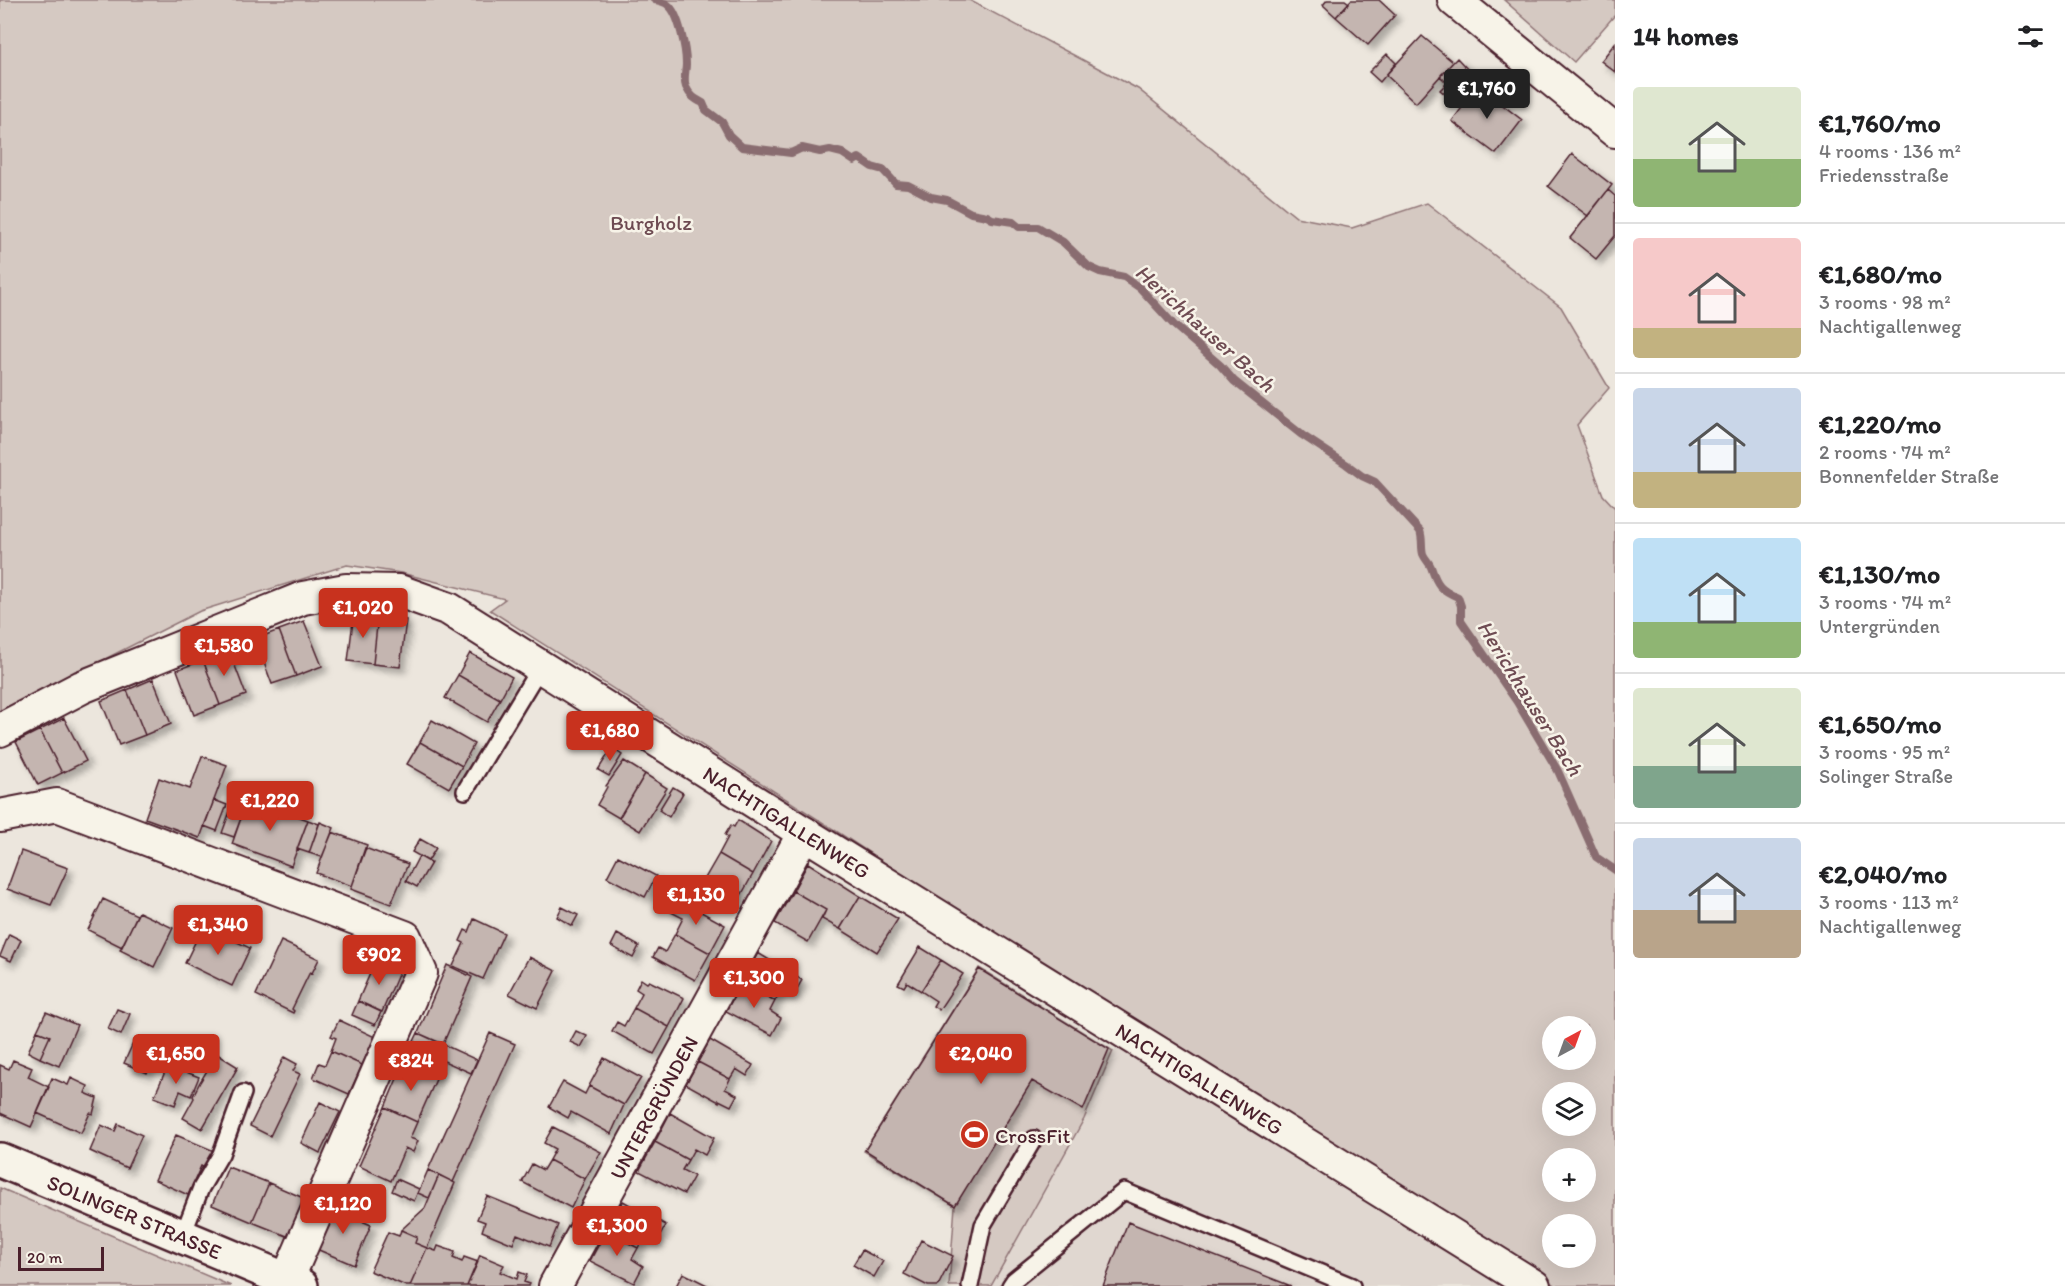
<!DOCTYPE html>
<html lang="en">
<head>
<meta charset="utf-8">
<style>
	:root { --surface:#fff; --page:#f2f2f2; --text:#202124; --muted:#757577; --line:#e0e0e0; --accent:#c8321e }
	body { margin:0; font-family:Itim,sans-serif; background:var(--page); color:var(--text); height:100vh; display:flex; flex-direction:column; font-size:22px; white-space:nowrap }
	* { box-sizing:border-box; margin:0 }
	p { font-size:20px; color:var(--muted) }
	.icon { flex:none; width:33px; height:33px; fill:none; stroke:currentColor; stroke-width:2; stroke-linecap:round; stroke-linejoin:round }
	.map { position:relative; flex:1; overflow:hidden }
	.sheet { display:flex; flex-direction:column; background:var(--surface); width:450px }
	.sheet>* { flex:none }
	.needle { width:39px; rotate:41deg }
	.tools { position:absolute; left:1542px; top:1016px; display:grid; gap:12px }
	.tools a { display:grid; place-items:center; width:54px; height:54px; border-radius:50%; background:var(--surface); box-shadow:0 6px 24px #0002; font-size:30px }
	.scale { position:absolute; left:18px; bottom:15px; width:86px; box-sizing:border-box; padding-left:6px; border:3px solid #4a1f2b; border-top:0; font-size:16px; line-height:21px; white-space:nowrap; color:#4a1f2b; -webkit-text-stroke:4px #f7f3e8; paint-order:stroke }
	.price { position:absolute; translate:-50% -51px; padding:0 14px; border-radius:6px; background:var(--accent); color:#fff; font-size:20px; line-height:39px; filter:drop-shadow(0 2px 3px #0008) }
	.price::after { content:''; position:absolute; left:50%; top:36px; width:18px; height:14px; margin-left:-9px; background:inherit; clip-path:polygon(0 0,100% 0,50% 100%) }
	.price.selected { background:#222; color:#fff }
	ul { padding:0; list-style:none }
	li { display:flex; align-items:center; gap:18px; height:150px; padding:0 18px }
	li+li { border-top:2px solid var(--line) }
	li span { display:grid; place-items:center; flex:none; width:168px; height:120px; border-radius:6px; color:#555 }
	li>.icon { margin-inline-start:auto }
	span .icon { width:72px; height:72px; fill:#fffc; stroke-width:1 }
	li b { font-size:26px }
	h2 { display:flex; justify-content:space-between; align-items:center; height:72px; padding:0 18px; font-size:26px }
	main { display:flex; flex:1; min-height:0 }
	.map>svg:first-child { display:block }
</style>
</head>
<body>
<main>
<div class="map">
<svg width="1615" height="1286" viewBox="0 0 1615 1286">
	<defs>
		<filter id="shadow"><feDropShadow dx="5.5" dy="5.5" stdDeviation="3" flood-color="#0004"/></filter>
	</defs>
	<rect width="100%" height="100%" fill="#ece6dd"/>
	<filter id="ink" filterUnits="userSpaceOnUse"><feTurbulence type="fractalNoise" baseFrequency=".0167" numOctaves="2"/><feDisplacementMap in="SourceGraphic" scale="12" xChannelSelector="R" yChannelSelector="G"/><feConvolveMatrix kernelMatrix="1 2 1 2 8 2 1 2 1" color-interpolation-filters="sRGB"/></filter>
	<g filter="url(#ink)">
		<!-- built -->
		<path fill="#e0d7d0" d="M1127 1045 1517 1286H991L1084 1119 1113 1051Z"/>
		<!-- green -->
		<path fill="#d5c9c2" stroke="#907476" stroke-width="1.5" fill-rule="evenodd" d="M0 0H969L1138 89 1296 217 1352 228 1427 203 1561 307 1609 388 1577 425 1603 495 1615 508V1286H1556L1250 1102 836 831 490 610 505 599 401 573 347 565 200 611 0 712ZM1552 1026H1586V1059H1552ZM1552 1092H1586V1125H1552ZM1552 1158H1586V1191H1552ZM1552 1224H1586V1257H1552Z
			M1504 0H1615V15L1574 62Z
			M979 968 1113 1051 1084 1119 991 1286H949L955 1206 864 1151Z
			M0 1188 231 1286H0Z"/>
		<g fill="none" stroke-linecap="round" stroke-linejoin="round">
			<!-- stream -->
			<path stroke="#896c6f" stroke-width="8" d="M655 0C659 1 665 2 668 5 679 13 686 50 686 64 686 71 683 80 686 87 690 96 695 99 703 103L706 110 722 122 729 135 742 147 791 153 802 148 820 152 830 150 842 153 854 161 859 158 872 167 883 170 896 184 908 185 931 197 947 200 971 213 987 216 992 219 1013 222 1019 227H1038L1063 242 1089 267 1100 272 1124 277 1140 288 1174 325 1220 365 1234 381 1302 435 1346 464 1362 476 1375 482 1420 531C1423 539 1421 547 1423 554 1425 559 1429 562 1431 567 1437 585 1440 589 1458 597L1461 606V621L1517 702 1558 771 1596 857 1615 870"/>
		</g>
		<!-- building -->
		<path fill="#c4b5b0" stroke="#4a1f2b" stroke-width="1.5" filter="url(#shadow)" d="M1327 0H1345L1349 3 1336 17 1323 5Z
			M1351 0H1379L1395 15 1368 45 1336 17Z
			M1422 36 1453 62 1416 103 1386 75Z
			M1615 43V72L1601 61Z
			M1387 54 1396 63 1380 82 1369 72Z
			M1457 58 1473 75 1445 94 1440 90 1447 83 1440 76Z
			M1478 86 1522 120 1496 154 1452 121Z
			M1572 154 1612 185 1588 216 1548 186Z
			M1608 190 1615 196V236L1596 259 1570 238Z
			M354 613 378 616 373 664 348 661Z
			M378 616 406 620 400 667 373 664Z
			M304 621 322 666 296 676 279 630Z
			M279 630 296 676 272 684 255 639Z
			M229 650 246 695 220 705 203 660Z
			M470 653 512 677 500 699 458 675Z
			M203 660 220 705 194 715 177 670Z
			M458 675 500 699 487 722 445 698Z
			M153 679 171 724 145 735 127 690Z
			M127 690 145 735 119 745 101 701Z
			M64 718 86 761 62 773 40 730Z
			M432 720 474 744 462 766 420 742Z
			M40 730 62 773 38 785 16 742Z
			M420 742 462 766 449 788 407 764Z
			M612 748 622 755 609 776 598 770Z
			M202 756 227 765 200 838 145 818 159 778 190 789Z
			M624 761 645 774 619 818 597 805 607 787 606 786Z
			M645 774 667 788 640 831 619 818Z
			M673 787 683 793 669 817 659 810Z
			M248 798 308 820 291 866 232 844Z
			M214 800 227 805 217 831 204 826Z
			M233 803 245 807 234 837 222 833Z
			M308 820 319 824 309 853 297 849Z
			M738 820 771 841 753 874 719 854 728 837 725 835 731 825 734 827Z
			M320 822 334 828 322 857 309 853Z
			M332 832 367 845 352 886 316 873Z
			M420 839 436 848 428 861 412 852Z
			M365 848 408 864 391 904 351 889Z
			M21 851 68 868 51 905 7 889Z
			M719 854 753 874 735 906 700 887Z
			M419 856 431 863 417 887 406 881Z
			M618 856 656 876 645 897 607 877Z
			M808 863 860 896 840 929 822 919 826 910 793 891Z
			M793 891 826 910 808 942 775 923Z
			M860 896 898 919 877 952 840 929Z
			M674 897 725 925 710 953 675 934 683 918 667 910Z
			M103 899 137 915 122 947 88 930Z
			M562 907 578 915 572 926 557 917Z
			M139 912 173 928 154 967 120 950Z
			M474 919 504 933 483 979 453 966 464 943 460 941 465 930 469 932Z
			M203 926 250 948 232 986 185 963Z
			M9 934 21 940 11 961 0 956Z
			M617 934 639 946 633 958 611 946Z
			M675 934 710 953 695 980 653 957 658 948 665 952Z
			M281 941 319 959 312 973 310 972 292 1009 294 1011 293 1013 256 995Z
			M920 947 941 960 921 991 907 982 904 987 898 984Z
			M758 953 802 980 793 996 781 990 775 1001 742 982Z
			M529 957 556 971 537 1008 509 994Z
			M376 960 400 970 382 1012 358 1001Z
			M941 960 963 974 939 1010 933 1006 936 1001 921 991Z
			M447 965 472 977 443 1044 418 1033Z
			M979 969 1109 1049 1083 1110 1032 1081 955 1206 865 1150Z
			M641 979 647 983 649 981 684 998 669 1027 634 1008 642 993 636 989Z
			M742 982 775 1001 770 1011 781 1018 772 1035 726 1011Z
			M358 1001 381 1012 375 1025 352 1015Z
			M634 1008 669 1027 654 1054 612 1031 617 1022 624 1026Z
			M117 1009 130 1014 121 1035 108 1029Z
			M46 1012 77 1025 59 1066 40 1058 50 1036 37 1031Z
			M339 1020 375 1037 362 1065 331 1051 336 1038 331 1036Z
			M37 1031 50 1036 40 1058 28 1052Z
			M576 1031 587 1036 581 1047 570 1042Z
			M418 1033 477 1060 471 1073 444 1061 437 1077 404 1062Z
			M490 1033 515 1044 453 1182 428 1170Z
			M710 1040 753 1065 747 1076 736 1069 730 1079 698 1062Z
			M134 1041 157 1051 147 1073 124 1063Z
			M331 1051 362 1065 349 1094 313 1078 319 1063 325 1065Z
			M217 1054 238 1067 202 1129 183 1118 194 1098 193 1096 200 1082Z
			M284 1057 297 1064 293 1071 300 1074 270 1136 250 1126Z
			M604 1058 641 1078 624 1105 589 1086Z
			M13 1060 32 1068 28 1077 49 1087 31 1127 0 1113V1065L9 1069Z
			M404 1062 437 1077 417 1122 385 1107Z
			M698 1062 730 1079 725 1089 737 1095 731 1106 719 1100V1102L686 1084Z
			M168 1065 199 1077 191 1096 180 1091 175 1105 154 1097Z
			M52 1078 68 1085 71 1078 88 1086 85 1093 97 1098 93 1114 90 1113 81 1133 37 1113Z
			M563 1082 585 1094 589 1086 624 1105 611 1134 571 1112 568 1118 549 1107Z
			M320 1102 340 1112 320 1153 301 1143Z
			M385 1107 417 1122 410 1138 418 1141 413 1152 405 1148 391 1181 359 1166Z
			M670 1113 714 1138 705 1155 694 1149 688 1160 655 1142Z
			M118 1124 142 1135 127 1168 90 1151 101 1125 115 1131Z
			M553 1127 601 1152 585 1179 549 1160 555 1149 544 1143Z
			M176 1135 214 1151 206 1168 201 1166 188 1195 155 1180Z
			M655 1142 688 1160 682 1170 694 1176 684 1194 639 1171Z
			M549 1160 585 1179 571 1208 522 1182 532 1164 543 1170Z
			M228 1167 269 1183 252 1222 212 1205Z
			M428 1170 439 1175 429 1198 418 1193Z
			M439 1175 455 1183 427 1248 415 1243 417 1237 401 1230 425 1208Z
			M397 1179 419 1189 414 1201 392 1191Z
			M269 1183 308 1200 292 1238 252 1222Z
			M487 1196 558 1225 549 1247 517 1234 513 1244 482 1231 485 1222 477 1219Z
			M623 1201 666 1225 656 1243 644 1236 638 1248 606 1231Z
			M331 1207 345 1214 348 1207 357 1211 355 1218 371 1225 354 1265 314 1248Z
			M1128 1222 1291 1286H1103Z
			M401 1230 417 1237 415 1243 427 1248 410 1286H406L370 1271 388 1232 399 1236Z
			M606 1231 638 1248 632 1259 643 1266 634 1283 590 1261Z
			M921 1240 953 1256 938 1286H928L904 1274Z
			M438 1246 455 1252 453 1258 462 1262 464 1257 478 1262 467 1286H410L427 1248 436 1251Z
			M862 1250 883 1261 874 1277 853 1265Z
			M480 1255 504 1265 500 1272 517 1279 519 1272 527 1275 524 1282 530 1284 529 1286H467Z
			M683 1273 709 1286H676Z"/>
		<g fill="none" stroke-linecap="round" stroke-linejoin="round">
			<defs>
				<path id="service" d="M465 791 540 667
					M182 1237 201 1188 221 1154 243 1093
					M970 1286 983 1225 1034 1139
					M1010 1286 1014 1280 1124 1191 1352 1286"/>
				<g id="minor">
					<path d="M1454 0 1615 131"/>
					<path id="s1" d="M0 730 82 687 303 598 346 590 399 591 449 609 804 833 1534 1286"/>
					<path d="M0 816 57 805 405 937 421 973 287 1280"/>
					<path id="s2" d="M555 1286 804 833"/>
				</g>
				<g id="secondary">
					<path id="s3" d="M0 1160 301 1286"/>
				</g>
			</defs>
			<!-- service casing -->
			<use href="#service" stroke="#4a1f2b" stroke-width="20"/>
			<!-- minor casing -->
			<use href="#minor" stroke="#4a1f2b" stroke-width="36"/>
			<!-- secondary casing -->
			<use href="#secondary" stroke="#4a1f2b" stroke-width="38"/>
			<!-- service -->
			<use href="#service" stroke="#f7f3e8" stroke-width="15"/>
			<!-- minor -->
			<use href="#minor" stroke="#f7f3e8" stroke-width="32"/>
			<!-- secondary -->
			<use href="#secondary" stroke="#f7f3e8" stroke-width="33"/>
		</g>
	</g>
	<!-- icons -->
	<defs>
		<symbol id="stadium-disc" viewBox="-11 -11 22 22"><circle r="9.5" fill="#c8321e" stroke="#f7f3e8"/><path d="M0-5a6.5 5 0 1 0 0 10a6.5 5 0 1 0 0-10ZM-3.5-1.8h7v3.6h-7Z" fill="#fff"/></symbol>
	</defs>
	<g fill-rule="evenodd">
		<use href="#stadium-disc" x="958" y="1118" width="33" height="33"/>
	</g>
	<g text-anchor="middle" dominant-baseline="central" stroke-width="5" stroke-linejoin="round" paint-order="stroke">
		<!-- park labels -->
		<g font-size="21" fill="#6d4a51" stroke="#f7f3e8">
			<text x="651" y="222">Burgholz</text>
		</g>
		<!-- street labels -->
		<g font-size="21" fill="#4a1f2b" stroke="#f7f3e8">
			<text stroke="none"><textPath href="#s1" startOffset="880">NACHTIGALLENWEG</textPath></text>
			<text stroke="none"><textPath href="#s1" startOffset="1366">NACHTIGALLENWEG</textPath></text>
			<text stroke="none"><textPath href="#s2" startOffset="204">UNTERGRÜNDEN</textPath></text>
			<text stroke="none"><textPath href="#s3" startOffset="146">SOLINGER STRASSE</textPath></text>
		</g>
		<!-- poi labels -->
		<g font-size="21" fill="#4a1f2b" stroke="#f7f3e8" text-anchor="start">
			<text x="995" y="1135">CrossFit</text>
		</g>
		<!-- water labels -->
		<g font-size="22" font-style="italic" fill="#6f4c53" stroke="#f7f3e8">
			<text transform="translate(1205 328) rotate(42)">Herichhauser Bach</text>
			<text transform="translate(1530 698) rotate(58)">Herichhauser Bach</text>
		</g>
	</g>
</svg>
<div class="tools">
<a><svg class="needle" viewBox="-14 -14 28 28"><path d="M0-13l5 13h-10z" fill="#e53935"/><path d="M0 13l5-13h-10z" fill="#757577"/></svg></a>
<a><svg class="icon" aria-label="layers" viewBox="0 0 24 24"><path d="M12 4l9 5-9 5-9-5zM3 14l9 5 9-5"/></svg></a>
<a>+</a>
<a>−</a>
</div>
<div class="scale">20 m</div>
<b class="price selected" style="left:1487px;top:120px">€1,760</b>
<b class="price" style="left:363px;top:639px">€1,020</b>
<b class="price" style="left:224px;top:677px">€1,580</b>
<b class="price" style="left:610px;top:762px">€1,680</b>
<b class="price" style="left:270px;top:832px">€1,220</b>
<b class="price" style="left:696px;top:926px">€1,130</b>
<b class="price" style="left:218px;top:956px">€1,340</b>
<b class="price" style="left:379px;top:986px">€902</b>
<b class="price" style="left:754px;top:1009px">€1,300</b>
<b class="price" style="left:176px;top:1085px">€1,650</b>
<b class="price" style="left:981px;top:1085px">€2,040</b>
<b class="price" style="left:411px;top:1092px">€824</b>
<b class="price" style="left:343px;top:1235px">€1,120</b>
<b class="price" style="left:617px;top:1257px">€1,300</b>
</div>
<section class="sheet">
<h2>14 homes<svg class="icon" aria-label="filters" viewBox="0 0 24 24"><path d="M4 7h16M4 17h16"/><circle cx="9" cy="7" r="2"/><circle cx="15" cy="17" r="2"/></svg></h2>
<ul>
<li><span style="background:linear-gradient(#dfe7d0 60%,#8fb573 0)"><svg class="icon" aria-label="home" viewBox="0 0 24 24"><path d="M3 11l9-7 9 7M6 9v11h12V9"/></svg></span><div><b>€1,760/mo</b><p>4 rooms · 136 m²</p><p>Friedensstraße</p></div></li>
<li><span style="background:linear-gradient(#f6c9c9 75%,#c2b280 0)"><svg class="icon" aria-label="home" viewBox="0 0 24 24"><path d="M3 11l9-7 9 7M6 9v11h12V9"/></svg></span><div><b>€1,680/mo</b><p>3 rooms · 98 m²</p><p>Nachtigallenweg</p></div></li>
<li><span style="background:linear-gradient(#c9d6e8 70%,#c2b280 0)"><svg class="icon" aria-label="home" viewBox="0 0 24 24"><path d="M3 11l9-7 9 7M6 9v11h12V9"/></svg></span><div><b>€1,220/mo</b><p>2 rooms · 74 m²</p><p>Bonnenfelder Straße</p></div></li>
<li><span style="background:linear-gradient(#bfe0f5 70%,#8fb573 0)"><svg class="icon" aria-label="home" viewBox="0 0 24 24"><path d="M3 11l9-7 9 7M6 9v11h12V9"/></svg></span><div><b>€1,130/mo</b><p>3 rooms · 74 m²</p><p>Untergründen</p></div></li>
<li><span style="background:linear-gradient(#dfe7d0 65%,#7fa58c 0)"><svg class="icon" aria-label="home" viewBox="0 0 24 24"><path d="M3 11l9-7 9 7M6 9v11h12V9"/></svg></span><div><b>€1,650/mo</b><p>3 rooms · 95 m²</p><p>Solinger Straße</p></div></li>
<li><span style="background:linear-gradient(#c9d6e8 60%,#b9a48a 0)"><svg class="icon" aria-label="home" viewBox="0 0 24 24"><path d="M3 11l9-7 9 7M6 9v11h12V9"/></svg></span><div><b>€2,040/mo</b><p>3 rooms · 113 m²</p><p>Nachtigallenweg</p></div></li>
</ul>
</section>
</main>
</body>
</html>
